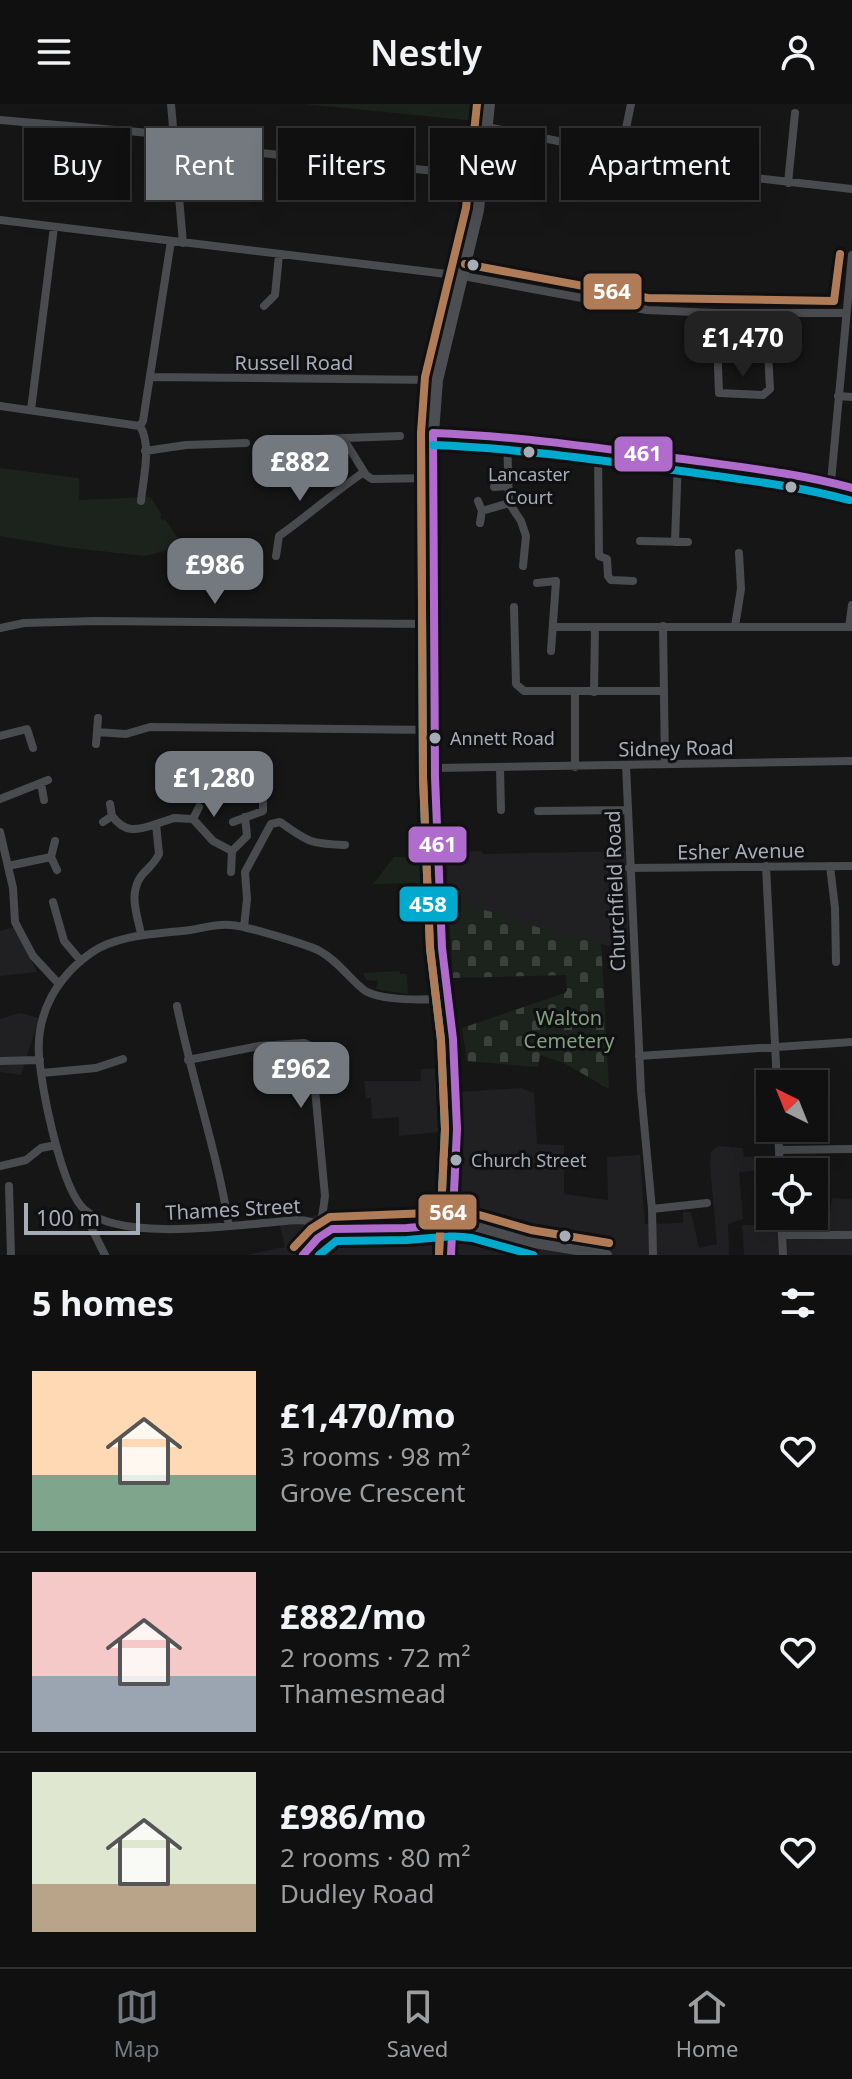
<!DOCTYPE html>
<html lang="en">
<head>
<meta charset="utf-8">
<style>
	:root { --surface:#101010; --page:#1e1e1e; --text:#f1f3f6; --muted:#9c9d9f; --line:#303030; --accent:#74787f }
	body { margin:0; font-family:"Noto Sans",sans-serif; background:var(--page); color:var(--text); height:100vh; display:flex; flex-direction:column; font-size:30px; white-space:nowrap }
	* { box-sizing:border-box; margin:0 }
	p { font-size:26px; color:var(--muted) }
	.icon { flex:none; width:44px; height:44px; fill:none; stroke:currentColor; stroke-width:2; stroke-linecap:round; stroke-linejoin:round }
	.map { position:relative; height:1151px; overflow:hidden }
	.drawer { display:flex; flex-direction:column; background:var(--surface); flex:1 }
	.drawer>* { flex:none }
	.top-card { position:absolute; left:24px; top:24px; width:804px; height:72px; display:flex; gap:16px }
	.needle { width:52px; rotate:317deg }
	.buttons { position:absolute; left:756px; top:966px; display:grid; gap:16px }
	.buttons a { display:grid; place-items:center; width:72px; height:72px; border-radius:0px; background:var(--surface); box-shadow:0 8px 32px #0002,0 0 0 2px var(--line); font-size:40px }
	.scale { position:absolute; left:24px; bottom:20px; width:116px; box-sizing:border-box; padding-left:8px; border:4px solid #a7adb7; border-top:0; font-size:22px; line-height:28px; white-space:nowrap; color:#a7adb7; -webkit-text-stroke:6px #101012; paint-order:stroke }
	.price { position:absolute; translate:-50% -68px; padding:0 18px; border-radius:16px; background:var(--accent); color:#fff; font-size:26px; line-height:52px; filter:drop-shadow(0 2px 4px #0008) }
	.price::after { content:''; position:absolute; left:50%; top:48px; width:24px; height:18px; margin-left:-12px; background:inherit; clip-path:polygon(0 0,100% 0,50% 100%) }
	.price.on { background:#222; color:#fff }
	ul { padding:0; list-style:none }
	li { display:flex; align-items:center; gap:24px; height:200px; padding:0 32px }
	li+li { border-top:2px solid var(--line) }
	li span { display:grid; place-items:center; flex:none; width:224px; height:160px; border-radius:0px; color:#555 }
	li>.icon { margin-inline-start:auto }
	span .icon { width:96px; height:96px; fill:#fffc; stroke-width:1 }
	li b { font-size:34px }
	h2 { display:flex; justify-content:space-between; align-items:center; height:96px; padding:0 32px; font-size:34px }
	.pill { padding:0 28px; border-radius:0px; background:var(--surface); box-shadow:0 8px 32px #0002,0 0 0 2px var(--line); font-size:28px; line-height:72px }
	.pill.on { background:var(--accent); color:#fff }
	header { display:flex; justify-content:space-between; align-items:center; height:104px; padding:0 32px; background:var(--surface); font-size:36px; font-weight:600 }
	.menu { display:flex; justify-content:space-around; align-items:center; height:112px; border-top:2px solid var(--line); background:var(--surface); font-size:22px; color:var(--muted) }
	.menu a { display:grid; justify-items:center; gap:4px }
	.menu .on { color:var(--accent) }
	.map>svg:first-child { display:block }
</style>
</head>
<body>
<header><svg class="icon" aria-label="menu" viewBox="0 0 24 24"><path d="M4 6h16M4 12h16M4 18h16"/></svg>Nestly<svg class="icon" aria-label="person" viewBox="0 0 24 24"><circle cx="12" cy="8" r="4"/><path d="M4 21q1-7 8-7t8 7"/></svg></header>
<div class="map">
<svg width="852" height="1151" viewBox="0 0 852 1151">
	<defs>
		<pattern id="cemetery-stones" width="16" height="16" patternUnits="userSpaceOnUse" patternTransform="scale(2)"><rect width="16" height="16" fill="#1c231c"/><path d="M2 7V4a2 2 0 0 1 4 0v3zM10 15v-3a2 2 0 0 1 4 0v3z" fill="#3a403b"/></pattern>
	</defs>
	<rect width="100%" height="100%" fill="#161616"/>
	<!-- built -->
	<path fill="#202022" d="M482 747 483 750 629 747 628 846 562 831 448 794 446 748Z
		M15 823 37 868 0 872V827Z
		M20 909 39 914 21 971 0 968V915Z
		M448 964 459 988 521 984 534 989 537 1040 564 1041V1090L608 1096 607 1053 640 1051 645 1120 683 1119V1108H691L699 1144 717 1140 710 1062 711 1048 718 1042 743 1044 744 1053 774 1052V1066L739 1068 743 1115 728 1120 729 1151H247L285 1143 279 1118 299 1117 325 1108 384 1106 385 1120H407L436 1112 448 1055 450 1027 399 1032V1013L372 1015 371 994H366L364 977H421V965Z
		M818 1094 830 1110 832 1094 852 1095V1151H744L742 1121H776L784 1133 818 1134Z"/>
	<!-- green -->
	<path fill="#1c231c" d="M303 0H478L476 17Z
		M0 364 79 374V396L150 393 162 411 160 413 163 417 165 415 183 442 145 452 72 444 0 432Z
		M394 753H430V779L373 780Z
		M400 867V870H407L408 890 376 885 378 877 366 876 363 869Z"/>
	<!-- cemetery -->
	<path fill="url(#cemetery-stones)" d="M448 794 562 831 601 838 609 985 564 959 540 951 538 963 467 957 462 924 565 889 567 886 566 871 453 874Z"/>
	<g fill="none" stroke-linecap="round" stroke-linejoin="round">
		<!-- minor -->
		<path stroke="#4a4b4f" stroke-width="8" d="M171 0 183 139
			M0 16 173 31
			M487 23 729 71 852 85
			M174 40 483 72
			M621 49 631 0
			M788 79 795 9
			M0 116 463 172 647 206 716 209H845
			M264 202 275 191 279 151
			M716 209 719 289 763 291 770 285 766 209
			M151 273 437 276
			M838 292 852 293
			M0 302 140 322C152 341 143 375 141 397
			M31 306 54 123
			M140 322 143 317 171 137
			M433 329C520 331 608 345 695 357 747 365 801 369 852 384
			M507 333 509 399 521 417 526 432 523 462
			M343 334 366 371 372 375 433 374
			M263 337 400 332
			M598 344 599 452 607 455 608 472 611 476 633 477
			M145 347 186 341 246 339
			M831 378 852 151
			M494 383 507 382
			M478 397 482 407 480 419
			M482 407 509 399
			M640 437 688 438
			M675 438 678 355
			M276 452 279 432C309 411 334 388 364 368
			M537 479 556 477 551 547
			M514 503 516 580 524 587H664
			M663 522 665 660
			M735 522 741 485 739 449
			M555 523H852
			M849 523 852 501
			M0 524 24 519 96 517 433 520
			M594 588 595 524
			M97 628 126 630 150 623 434 626
			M0 632 27 625 33 644
			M96 640 98 614
			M626 661 641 987 652 1105 653 1151
			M575 663V588
			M435 664 852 657
			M500 664 501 706
			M41 679 44 696
			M0 695 48 676
			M110 700 112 712
			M538 707 628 706
			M193 715 199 703
			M103 718 112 712C125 729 136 727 156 720L159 750C155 759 148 764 142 771 128 789 137 810 141 830
			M233 718 263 707V694
			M156 720 174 714 193 715 213 737 232 747 231 768
			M0 728 13 784 15 818 33 852 58 879
			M55 737 51 753 57 766
			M232 747 247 732 245 713
			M8 762 51 753
			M766 762 777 980
			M830 762 835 804 836 858
			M629 764 852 762
			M53 798 64 837 81 857
			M244 823 247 795 245 768 271 720 280 718C308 738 310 740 345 741
			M177 902C192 976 217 1047 229 1122
			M639 952 852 938
			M188 956 259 942 304 939 311 942 325 1092 322 1114 317 1120
			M0 957 40 956
			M42 969 96 964 123 955
			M778 1024 780 1068
			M779 1046 852 1045
			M0 1062 26 1056 41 1044 56 1041
			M9 1082 11 1151
			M652 1105 707 1099
			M93 1112 92 1125 105 1151
			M781 1112 783 1151
			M325 1128C312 1112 293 1116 275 1118 229 1122 121 1137 85 1106 61 1086 42 985 39 952 36 909 57 873 91 849 117 830 159 830 190 826 204 824 217 819 231 821 246 822 305 840 318 846 337 856 348 873 364 886 380 897 428 897 447 893
			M782 1131H852
			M303 1151 318 1134 332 1125 407 1124 454 1120"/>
		<!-- tertiary -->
		<path stroke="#4a4b4f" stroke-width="10" d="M454 1120 474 1122 528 1138 607 1151"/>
		<!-- primary -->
		<path stroke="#4c4e51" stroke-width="12" d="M451 1151 457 1025 453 935 442 844 435 673 433 329 437 276 478 106 489 0"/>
		<defs>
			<path id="bus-1" d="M433 329 435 673 442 844 453 935 457 1025 451 1151
				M433 329C517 332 600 344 683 355 740 363 797 369 852 384
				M303 1151 318 1134 332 1125 407 1124 454 1120"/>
			<path id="bus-2" d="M421 329 423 673 430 844 441 936 445 1025 439 1150
				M433 341C516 344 598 356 681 367 737 375 794 381 849 396
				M319 1151 336 1137 407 1136 454 1132 472 1134 533 1151"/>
			<path id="bus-3" d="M465 160 648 194 834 197 840 150
				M294 1143 311 1125 330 1113 454 1108 476 1110 531 1126 609 1139
				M439 1150 445 1025 441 936 430 844 423 673 421 329 425 273 466 104 477 0"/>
		</defs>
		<!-- bus-1 casing -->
		<use href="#bus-1" stroke="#101012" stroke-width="14"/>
		<!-- bus-2 casing -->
		<use href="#bus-2" stroke="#101012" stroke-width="14"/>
		<!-- bus-3 casing -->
		<use href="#bus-3" stroke="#101012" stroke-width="14"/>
		<!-- bus-1 -->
		<use href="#bus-1" stroke="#b06ccc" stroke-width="8"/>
		<!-- bus-2 -->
		<use href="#bus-2" stroke="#00a9ce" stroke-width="8"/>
		<!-- bus-3 -->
		<use href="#bus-3" stroke="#b07c57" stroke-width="8"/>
	</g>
	<!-- markers -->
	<g fill="#a7adb7" stroke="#101012" stroke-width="3">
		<circle cx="473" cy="161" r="7"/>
		<circle cx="529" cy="348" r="7"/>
		<circle cx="791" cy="383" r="7"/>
		<circle cx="435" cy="634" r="7"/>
		<circle cx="456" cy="1056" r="7"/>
		<circle cx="565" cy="1132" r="7"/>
	</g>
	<g text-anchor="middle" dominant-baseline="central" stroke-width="6" stroke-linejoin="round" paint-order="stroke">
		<!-- bus labels -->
		<g font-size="18" fill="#a7adb7" stroke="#101012" text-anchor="start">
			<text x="529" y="370" text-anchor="middle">Lancaster<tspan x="529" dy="23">Court</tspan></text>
			<text x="450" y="634">Annett Road</text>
			<text x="471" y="1056">Church Street</text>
		</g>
		<!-- street labels -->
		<g font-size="20" fill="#a7adb7" stroke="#101012">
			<text x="294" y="258">Russell Road</text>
			<text transform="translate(676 644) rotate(-1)">Sidney Road</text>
			<text transform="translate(741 747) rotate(-1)">Esher Avenue</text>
			<text transform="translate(615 787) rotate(-92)">Churchfield Road</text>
			<text transform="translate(233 1105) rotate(-3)">Thames Street</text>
		</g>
		<!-- park labels -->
		<g font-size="20" fill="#7fa27d" stroke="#101012">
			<text x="569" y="913">Walton<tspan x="569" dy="23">Cemetery</tspan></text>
		</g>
	</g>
	<g stroke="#101012" stroke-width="3">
		<rect x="582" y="168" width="61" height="39" rx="8" fill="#b07c57"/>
		<rect x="613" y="331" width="61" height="38" rx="8" fill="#b06ccc"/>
		<rect x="407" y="721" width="61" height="39" rx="8" fill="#b06ccc"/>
		<rect x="398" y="781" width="61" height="38" rx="8" fill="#00a9ce"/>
		<rect x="417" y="1089" width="61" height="38" rx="8" fill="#b07c57"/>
	</g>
	<g font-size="22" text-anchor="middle" font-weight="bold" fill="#fff">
		<text x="612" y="195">564</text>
		<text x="643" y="357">461</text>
		<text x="438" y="748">461</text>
		<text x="428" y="808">458</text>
		<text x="448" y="1116">564</text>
	</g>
</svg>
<div class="buttons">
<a><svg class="needle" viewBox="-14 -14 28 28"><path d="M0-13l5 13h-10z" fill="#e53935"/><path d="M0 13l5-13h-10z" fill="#9c9d9f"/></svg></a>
<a><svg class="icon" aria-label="locate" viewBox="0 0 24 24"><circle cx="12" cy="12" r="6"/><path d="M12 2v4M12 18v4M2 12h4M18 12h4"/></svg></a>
</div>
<div class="scale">100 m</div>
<b class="price on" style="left:743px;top:275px">£1,470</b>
<b class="price" style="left:300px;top:399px">£882</b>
<b class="price" style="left:215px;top:502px">£986</b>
<b class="price" style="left:214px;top:715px">£1,280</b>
<b class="price" style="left:301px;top:1006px">£962</b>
<div class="top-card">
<a class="pill">Buy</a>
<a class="pill on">Rent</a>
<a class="pill">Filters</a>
<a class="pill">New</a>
<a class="pill">Apartment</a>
</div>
</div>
<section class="drawer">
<h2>5 homes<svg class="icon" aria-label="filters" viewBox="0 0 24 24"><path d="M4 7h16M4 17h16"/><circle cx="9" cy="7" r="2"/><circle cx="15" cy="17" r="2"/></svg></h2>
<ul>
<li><span style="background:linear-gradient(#ffd9b3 65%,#7fa58c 0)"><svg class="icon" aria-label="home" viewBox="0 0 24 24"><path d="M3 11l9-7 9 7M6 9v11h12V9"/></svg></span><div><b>£1,470/mo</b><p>3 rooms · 98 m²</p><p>Grove Crescent</p></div><svg class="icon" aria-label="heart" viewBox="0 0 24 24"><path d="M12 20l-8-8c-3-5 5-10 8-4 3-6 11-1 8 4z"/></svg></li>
<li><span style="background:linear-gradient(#f6c9c9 65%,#9aa5b1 0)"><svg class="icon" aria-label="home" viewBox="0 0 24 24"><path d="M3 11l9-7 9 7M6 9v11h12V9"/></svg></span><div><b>£882/mo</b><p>2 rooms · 72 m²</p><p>Thamesmead</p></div><svg class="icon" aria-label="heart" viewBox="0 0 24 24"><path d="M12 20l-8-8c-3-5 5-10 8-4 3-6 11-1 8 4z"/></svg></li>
<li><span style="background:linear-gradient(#dfe7d0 70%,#b9a48a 0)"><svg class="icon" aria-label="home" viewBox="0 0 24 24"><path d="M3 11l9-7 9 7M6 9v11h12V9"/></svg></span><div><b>£986/mo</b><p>2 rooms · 80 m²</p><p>Dudley Road</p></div><svg class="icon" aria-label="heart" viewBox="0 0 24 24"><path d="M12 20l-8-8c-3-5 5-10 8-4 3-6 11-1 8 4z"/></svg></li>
</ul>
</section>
<nav class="menu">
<a class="on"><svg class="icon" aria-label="map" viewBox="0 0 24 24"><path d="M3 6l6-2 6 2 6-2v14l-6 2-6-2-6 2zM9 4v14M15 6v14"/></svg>Map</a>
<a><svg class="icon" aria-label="saved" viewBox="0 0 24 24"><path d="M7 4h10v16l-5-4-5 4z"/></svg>Saved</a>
<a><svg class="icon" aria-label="home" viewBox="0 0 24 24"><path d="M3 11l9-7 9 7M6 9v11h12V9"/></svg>Home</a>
</nav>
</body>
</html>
